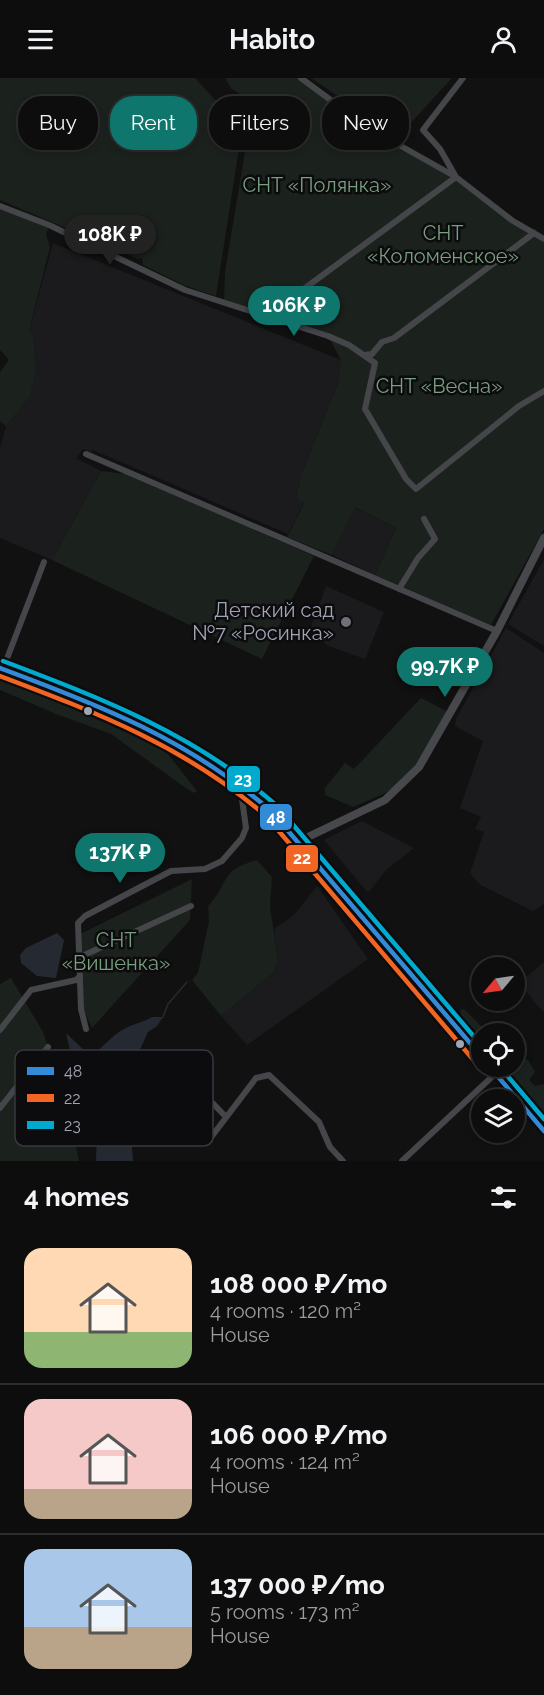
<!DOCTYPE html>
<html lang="en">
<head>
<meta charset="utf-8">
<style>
	:root { --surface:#0d0d0d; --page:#161616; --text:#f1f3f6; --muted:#9a9c9d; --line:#2d2d2e; --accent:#0f766e }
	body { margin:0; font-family:Raleway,sans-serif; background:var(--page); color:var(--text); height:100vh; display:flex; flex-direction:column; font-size:22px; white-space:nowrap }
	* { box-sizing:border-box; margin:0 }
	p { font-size:20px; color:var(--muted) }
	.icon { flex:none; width:33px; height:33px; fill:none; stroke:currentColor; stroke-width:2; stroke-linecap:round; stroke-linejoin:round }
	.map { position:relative; height:1083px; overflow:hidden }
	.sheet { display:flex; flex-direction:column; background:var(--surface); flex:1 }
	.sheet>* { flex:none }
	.top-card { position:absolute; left:18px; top:18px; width:508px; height:54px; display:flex; gap:12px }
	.needle { width:39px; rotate:241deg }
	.fabs { position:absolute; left:471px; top:879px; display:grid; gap:12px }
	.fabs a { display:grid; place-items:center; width:54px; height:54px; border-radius:50%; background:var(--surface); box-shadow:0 3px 9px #0003,0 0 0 2px var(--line); font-size:30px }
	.price { position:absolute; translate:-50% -51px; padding:0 14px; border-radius:21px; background:var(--accent); color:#fff; font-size:20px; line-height:39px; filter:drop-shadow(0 2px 3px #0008) }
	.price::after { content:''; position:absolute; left:50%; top:36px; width:18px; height:14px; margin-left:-9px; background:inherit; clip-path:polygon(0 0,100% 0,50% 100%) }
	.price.on { background:#222; color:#fff }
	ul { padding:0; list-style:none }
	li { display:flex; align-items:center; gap:18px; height:150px; padding:0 24px }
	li+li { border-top:2px solid var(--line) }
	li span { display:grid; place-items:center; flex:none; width:168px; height:120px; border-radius:18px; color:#555 }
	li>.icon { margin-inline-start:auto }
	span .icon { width:72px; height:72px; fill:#fffc; stroke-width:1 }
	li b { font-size:26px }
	h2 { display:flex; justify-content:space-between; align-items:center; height:72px; padding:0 24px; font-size:26px }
	.tag { padding:0 21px; border-radius:24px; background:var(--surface); box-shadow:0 3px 9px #0003,0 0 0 2px var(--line); font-size:21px; line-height:54px }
	.tag.on { background:var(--accent); color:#fff }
	header { display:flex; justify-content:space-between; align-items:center; height:78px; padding:0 24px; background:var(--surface); font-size:27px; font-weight:700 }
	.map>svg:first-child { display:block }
</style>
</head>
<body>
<header><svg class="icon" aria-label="menu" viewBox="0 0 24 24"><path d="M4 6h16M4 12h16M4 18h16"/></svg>Habito<svg class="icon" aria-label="person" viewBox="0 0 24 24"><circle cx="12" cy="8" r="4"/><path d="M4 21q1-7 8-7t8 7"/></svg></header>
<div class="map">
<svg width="544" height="1083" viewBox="0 0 544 1083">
	<rect width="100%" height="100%" fill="#111"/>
	<!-- built -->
	<path fill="#1b1b1d" d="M53 165 341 282 338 305 301 397 296 420 304 424 288 456 93 372 91 374 83 371 76 380 101 393 52 482 0 460V370L6 348 16 335 36 290 33 257 29 253Z
		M354 429 396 450 375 497 332 477Z
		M544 481V568L508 546Z
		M326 508 384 534 365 581 329 568 309 554Z
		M506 550 544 575V826L533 833 479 806 470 795 484 754 475 751 481 739 460 730 483 663 455 648 456 641Z
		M362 743 414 770 386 792 368 815 324 762Z
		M317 808 368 881 247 967 221 938 274 894 278 882 274 851 294 837Z
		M544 884V935L519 905Z"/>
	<!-- green -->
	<path fill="#1b211c" d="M0 0H195L242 51 216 218 186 208 143 187 142 180 138 181 0 122Z
		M225 0H301L367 49 456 99 483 121 544 161V451L491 547 375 497 396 450 355 429 332 477 287 459 304 425 296 420 301 397 338 305 341 282 328 258 224 223 225 194 253 25 231 10Z
		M311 0H452L398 59Z
		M0 129 49 149 46 156 50 169 29 253 33 257 36 290 30 318 6 348 0 343V294L9 282 0 272Z
		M101 393 126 396 314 478 262 581 52 482Z
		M0 596 76 626 78 633 94 639 100 635 160 666 197 713 194 715 187 711 111 656 56 636 0 612Z
		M421 620 448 634C436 656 425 682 407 700 393 714 371 721 353 729L325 717V710L345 685 354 691Z
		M257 782 272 799 270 829 278 882 274 894 221 938 192 902 198 895 209 843 208 828C230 805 219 792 257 782Z
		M192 801 190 842 92 950 83 932V878L76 858Z
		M11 900 43 954 66 1019 79 1083H0V906Z
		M464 931 488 955 482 956 481 963C468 957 462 946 460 932Z
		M515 979 528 982 535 994 529 1002 535 1008 544 1006V1044L497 989 514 988Z"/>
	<!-- water -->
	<path fill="#252a32" d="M57 855 64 862 56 900 37 898 21 885 20 877 26 870Z
		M152 939H163L157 948 148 954 138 976 127 987 117 992 116 998 130 1042 133 1083H96L98 1030 90 1019C94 1001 84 1001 74 990L66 955 88 976H95C106 965 116 954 130 948 137 945 144 944 152 939Z"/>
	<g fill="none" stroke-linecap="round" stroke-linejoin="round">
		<!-- stream -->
		<path stroke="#252a32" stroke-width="1.5" d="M163 939 168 926 187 904"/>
		<!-- minor -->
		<path stroke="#45464a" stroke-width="6" d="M301 0 367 49 456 99 513 143 544 161
			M456 99 440 71 423 52 463 0
			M0 128 49 147 185 212 328 258 349 267 375 285 365 331 406 401 416 411 519 328 544 313
			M267 238 456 99
			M365 277 372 276 382 264 394 260 534 155
			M86 376 497 553
			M399 511 418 480 435 461 424 441
			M3 591 44 484
			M80 879 191 828
			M86 951 81 931 78 845 85 838 171 793 205 791 222 783 242 760 246 750 242 721 249 713
			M0 952 31 912 76 902 80 898
			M179 990 226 1039
			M0 1030 48 969
			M209 1062 256 1000 269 997 319 1044 330 1069 343 1083
			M402 1083 495 996"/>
		<!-- major -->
		<path stroke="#47484c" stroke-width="8" d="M0 590C96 626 195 660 271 733L482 980
			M300 767 310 758 385 722 419 689 497 553 544 460
			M489 988 544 1053"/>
		<defs>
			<path id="bus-1" d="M0 590C100 627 189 662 271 733L482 979
				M489 988 544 1053"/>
			<path id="bus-2" d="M0 598C98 635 186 669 266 738L476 985"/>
			<path id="bus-3" d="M3 583C101 620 197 657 277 728L482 968
				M499 988 544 1041"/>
		</defs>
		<!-- bus-1 casing -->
		<use href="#bus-1" stroke="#0c0b0d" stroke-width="9"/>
		<!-- bus-2 casing -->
		<use href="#bus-2" stroke="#0c0b0d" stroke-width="9"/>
		<!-- bus-3 casing -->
		<use href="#bus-3" stroke="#0c0b0d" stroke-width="9"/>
		<!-- bus-1 -->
		<use href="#bus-1" stroke="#338bd7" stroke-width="4.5"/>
		<!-- bus-2 -->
		<use href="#bus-2" stroke="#f26522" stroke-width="4.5"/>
		<!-- bus-3 -->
		<use href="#bus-3" stroke="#00a9ce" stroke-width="4.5"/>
	</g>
	<!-- markers -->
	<circle fill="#6f717a" stroke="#0c0b0d" stroke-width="2" cx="346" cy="544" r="6"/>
	<g fill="#a1a4b3" stroke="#0c0b0d" stroke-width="2">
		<circle cx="88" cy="633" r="5"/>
		<circle cx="460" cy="966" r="5"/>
	</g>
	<g text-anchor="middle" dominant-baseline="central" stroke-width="5" stroke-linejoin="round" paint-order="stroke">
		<!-- park labels -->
		<g font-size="20" fill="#789f7f" stroke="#0c0b0d">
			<text x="317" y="107">СНТ «Полянка»</text>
			<text x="443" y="155">СНТ<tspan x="443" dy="23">«Коломенское»</tspan></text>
			<text x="439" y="308">СНТ «Весна»</text>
			<text x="116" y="862">СНТ<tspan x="116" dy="23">«Вишенка»</tspan></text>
		</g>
		<!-- poi labels -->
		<g font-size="20" fill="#a1a4b3" stroke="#0c0b0d" text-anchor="end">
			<text x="334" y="532">Детский сад<tspan x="334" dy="23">№7 «Росинка»</tspan></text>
		</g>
	</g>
	<!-- legend -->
	<rect x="15" y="972" width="198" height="96" rx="9" fill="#0c0b0d" stroke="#39393f" stroke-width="1.5"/>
	<rect x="27" y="989" width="27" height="8" fill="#338bd7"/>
	<rect x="27" y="1016" width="27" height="8" fill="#f26522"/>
	<rect x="27" y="1043" width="27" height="8" fill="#00a9ce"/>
	<g font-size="16" fill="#a1a4b3">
		<text x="64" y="999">48</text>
		<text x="64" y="1026">22</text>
		<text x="64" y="1053">23</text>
	</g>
	<g stroke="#0c0b0d" stroke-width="2">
		<rect x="226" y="687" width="35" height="28" rx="6" fill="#00a9ce"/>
		<rect x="259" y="725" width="34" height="28" rx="6" fill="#338bd7"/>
		<rect x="285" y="766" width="34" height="29" rx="6" fill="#f26522"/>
	</g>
	<g font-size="16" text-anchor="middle" font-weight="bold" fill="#fff">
		<text x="243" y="707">23</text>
		<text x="276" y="745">48</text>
		<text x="302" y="786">22</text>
	</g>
</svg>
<div class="fabs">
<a><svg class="needle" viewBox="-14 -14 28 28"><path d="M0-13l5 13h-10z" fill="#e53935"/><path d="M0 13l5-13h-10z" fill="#9a9c9d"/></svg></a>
<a><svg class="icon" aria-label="locate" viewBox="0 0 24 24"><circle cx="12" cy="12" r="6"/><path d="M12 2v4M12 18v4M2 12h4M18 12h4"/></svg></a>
<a><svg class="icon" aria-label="layers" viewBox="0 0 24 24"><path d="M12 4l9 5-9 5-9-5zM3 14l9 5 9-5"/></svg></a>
</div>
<b class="price on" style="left:110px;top:188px">108K ₽</b>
<b class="price" style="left:294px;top:259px">106K ₽</b>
<b class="price" style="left:445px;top:620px">99.7K ₽</b>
<b class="price" style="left:120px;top:806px">137K ₽</b>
<div class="top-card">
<a class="tag">Buy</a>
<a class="tag on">Rent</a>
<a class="tag">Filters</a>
<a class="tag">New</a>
</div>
</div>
<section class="sheet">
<h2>4 homes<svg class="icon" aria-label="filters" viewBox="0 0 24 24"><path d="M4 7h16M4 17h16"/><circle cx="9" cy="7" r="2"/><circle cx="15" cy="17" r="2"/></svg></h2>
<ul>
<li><span style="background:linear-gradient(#ffd9b3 70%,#8fb573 0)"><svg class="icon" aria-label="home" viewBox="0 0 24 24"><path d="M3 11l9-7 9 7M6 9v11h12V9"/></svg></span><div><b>108 000 ₽/mo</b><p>4 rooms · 120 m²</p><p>House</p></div></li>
<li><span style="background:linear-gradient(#f6c9c9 75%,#b9a48a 0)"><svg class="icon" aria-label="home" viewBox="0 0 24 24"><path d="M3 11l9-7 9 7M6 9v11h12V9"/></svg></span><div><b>106 000 ₽/mo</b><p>4 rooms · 124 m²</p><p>House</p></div></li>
<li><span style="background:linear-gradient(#a9c7e8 65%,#b9a48a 0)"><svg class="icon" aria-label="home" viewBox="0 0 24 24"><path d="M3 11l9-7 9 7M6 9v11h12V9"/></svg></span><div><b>137 000 ₽/mo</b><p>5 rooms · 173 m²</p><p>House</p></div></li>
</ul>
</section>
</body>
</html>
